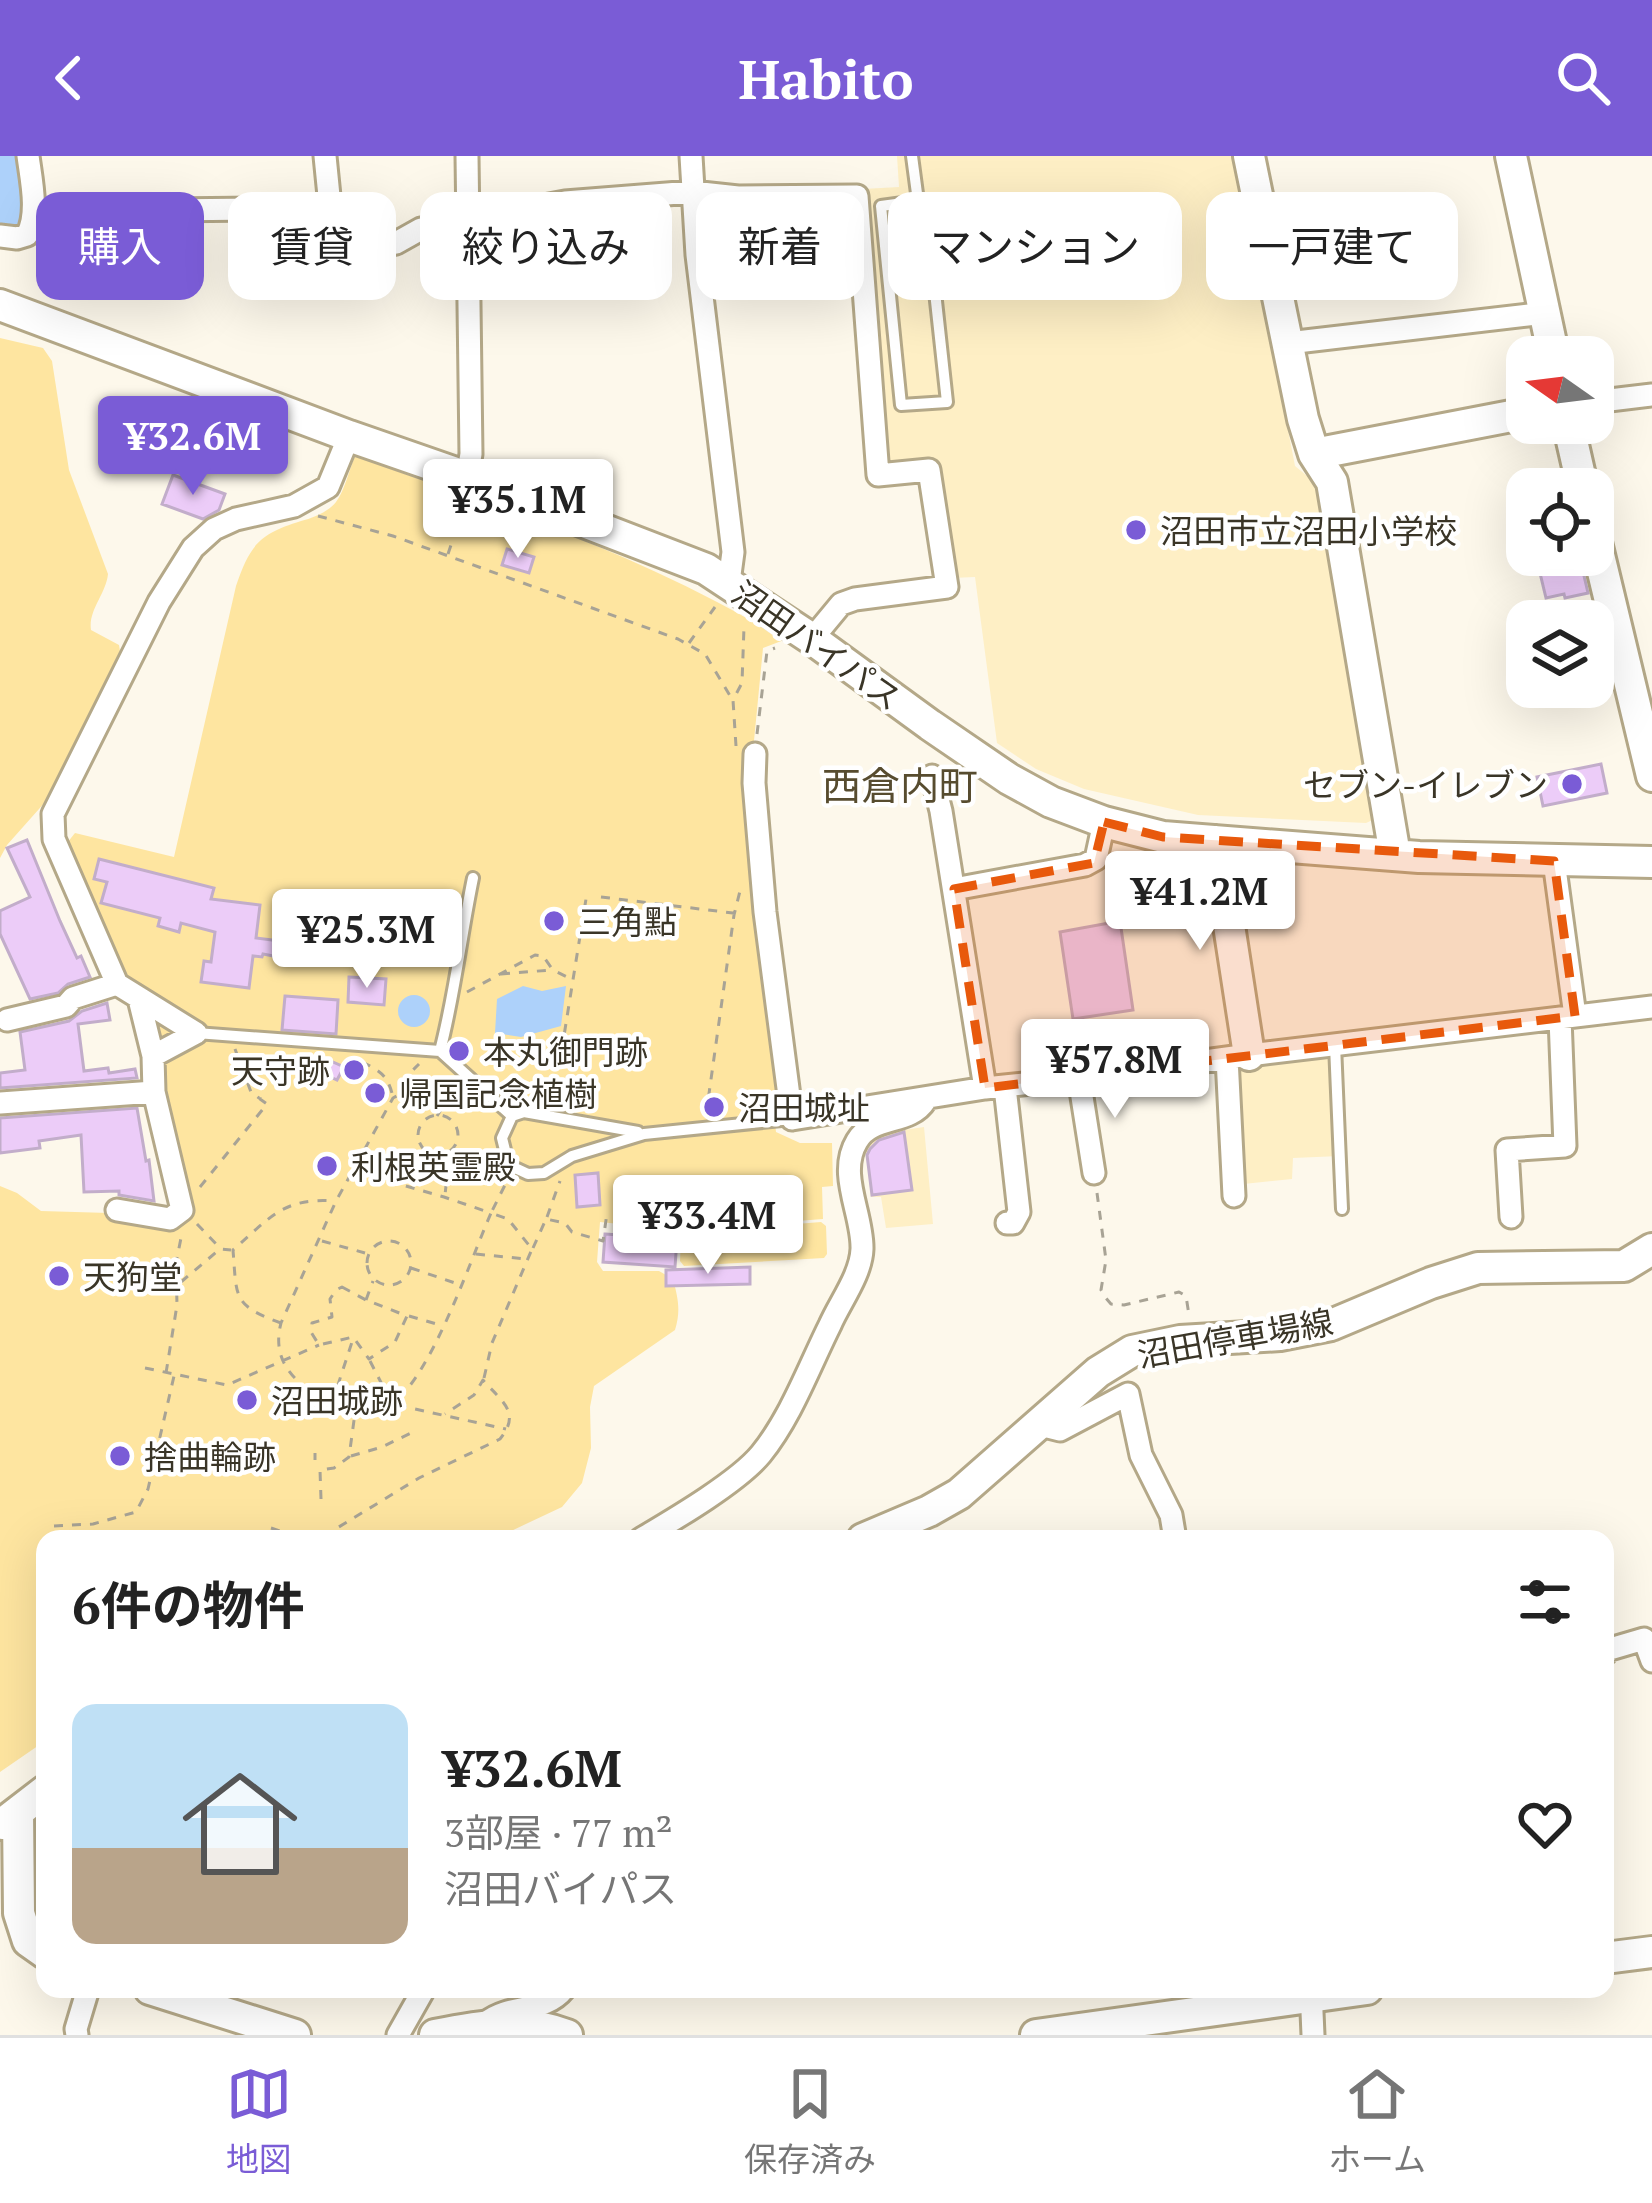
<!DOCTYPE html>
<html lang="ja">
<head>
<meta charset="utf-8">
<style>
	:root { --surface:#fff; --page:#f6f6f6; --text:#222; --muted:#767676; --line:#e0e0e0; --accent:#7a5cd6 }
	body { margin:0; font-family:"PT Serif","Noto Sans JP",serif; background:var(--page); color:var(--text); height:100vh; display:flex; flex-direction:column; font-size:45px; white-space:nowrap }
	* { box-sizing:border-box; margin:0 }
	p { font-size:39px; color:var(--muted) }
	.icon { flex:none; width:66px; height:66px; fill:none; stroke:currentColor; stroke-width:2; stroke-linecap:round; stroke-linejoin:round }
	.map { position:relative; flex:1; overflow:hidden }
	.sheet { position:absolute; left:36px; top:1374px; width:1578px; height:468px; display:flex; flex-direction:column; background:var(--surface); border-radius:24px; box-shadow:0 12px 48px #0002 }
	.sheet>* { flex:none }
	.hud { position:absolute; left:36px; top:36px; width:1581px; height:108px; display:flex; gap:24px }
	.needle { width:78px; rotate:284deg }
	.controls { position:absolute; left:1506px; top:180px; display:grid; gap:24px }
	.controls a { display:grid; place-items:center; width:108px; height:108px; border-radius:24px; background:var(--surface); box-shadow:0 12px 48px #0002; font-size:60px }
	.price { position:absolute; translate:-50% -102px; padding:0 27px; border-radius:12px; background:#fff; color:#222; font-size:39px; line-height:78px; filter:drop-shadow(0 3px 6px #0008) }
	.price::after { content:''; position:absolute; left:50%; top:72px; width:36px; height:27px; margin-left:-18px; background:inherit; clip-path:polygon(0 0,100% 0,50% 100%) }
	.price.selected { background:var(--accent); color:#fff }
	ul { padding:0; list-style:none }
	li { display:flex; align-items:center; gap:36px; height:300px; padding:0 36px }
	li span { display:grid; place-items:center; flex:none; width:336px; height:240px; border-radius:24px; color:#555 }
	li>.icon { margin-inline-start:auto }
	span .icon { width:144px; height:144px; fill:#fffc; stroke-width:1 }
	li b { font-size:51px }
	h2 { display:flex; justify-content:space-between; align-items:center; height:144px; padding:0 36px; font-size:51px }
	.pill { padding:0 42px; border-radius:24px; background:var(--surface); box-shadow:0 12px 48px #0002; font-size:42px; line-height:108px }
	.pill.selected { background:var(--accent); color:#fff }
	header { display:flex; justify-content:space-between; align-items:center; height:156px; padding:0 36px; background:var(--accent); color:#fff; font-size:54px; font-weight:700 }
	.tab-bar { display:flex; justify-content:space-around; align-items:center; height:168px; border-top:3px solid var(--line); background:var(--surface); font-size:33px; color:var(--muted) }
	.tab-bar a { display:grid; justify-items:center; gap:6px }
	.tab-bar .selected { color:var(--accent) }
	.map>svg:first-child { display:block }
</style>
</head>
<body>
<header><svg class="icon" aria-label="back" viewBox="0 0 24 24"><path d="M15 5l-7 7 7 7"/></svg>Habito<svg class="icon" aria-label="search" viewBox="0 0 24 24"><circle cx="10" cy="10" r="6"/><path d="M15 15l6 6"/></svg></header>
<div class="map">
<svg width="1652" height="1879" viewBox="0 0 1652 1879">
	<rect width="100%" height="100%" fill="#fdf8eb"/>
	<!-- built -->
	<path fill="#feefc5" d="M897 0H1235L1295 310 1318 329 1377 662 1366 667 1198 659 1084 633 1036 613 997 587 975 421 952 422 935 306 886 310 863 33 899 31Z
		M1331 890 1340 1000 1293 1002 1292 1023 1234 1029 1227 902Z
		M924 971 933 1068 886 1072 881 1041H871L864 980Z"/>
	<!-- green -->
	<path fill="#fee5a0" d="M0 182 43 192 52 205 69 314 108 418C106 438 88 454 91 474L119 489 121 501 47 644 7 689 0 702Z
		M355 300C502 353 650 401 784 484L763 492 753 595 784 938 774 958 776 976 800 987H832L833 1030 822 1031 823 1063 678 1074 600 1066 597 1106 603 1115H659L673 1123C678 1142 681 1155 675 1174L594 1230 590 1251 591 1292 582 1327 562 1351 494 1383H45V1585L0 1616V1030L17 1037 41 1055 109 1057 168 1066 177 1034 122 814 67 687 75 677 174 701 236 430C250 389 259 378 301 365 313 362 328 356 336 346 345 334 349 314 355 300Z
		M821 1066 826 1070 827 1098 824 1102 684 1110 680 1105 681 1083 686 1077Z"/>
	<!-- water -->
	<path fill="#add1fa" d="M523 830 542 835 566 830 561 870 521 881 495 877 497 843Z
		M398 855a16 16 0 1 1 32 0a16 16 0 1 1-32 0Z"/>
	<g fill="none" stroke-linecap="round" stroke-linejoin="round">
		<!-- river -->
		<path stroke="#add1fa" stroke-width="36" d="M9 0 12 29 11 64"/>
	</g>
	<!-- building -->
	<path fill="#ecccf8" stroke="#c2adca" stroke-width="3" d="M173 319 225 338 219 354 203 363 162 348Z
		M507 393 534 401 529 417 502 409Z
		M1581 407 1588 437 1565 442 1564 438 1546 442 1540 417Z
		M1601 608 1607 637 1543 650 1537 621Z
		M27 684 60 765 77 802 81 800 90 821 68 828 58 837 30 843 0 778V755L30 741 7 692Z
		M99 703 214 732 211 743 260 749 256 782 288 786 295 765 317 769 312 796 306 795 304 806 263 798 262 801 253 800 249 832 201 826 204 805 211 806 215 776 181 767 179 776 158 770 160 762 101 747 107 726 94 723Z
		M1120 765 1133 854 1073 863 1060 776Z
		M349 821 386 823 384 849 348 846Z
		M285 840 338 844 336 878 282 874Z
		M107 847 110 864 78 868 84 915 108 912 109 917 135 913 137 922 0 932V917L25 914 20 876 69 865 82 855Z
		M324 902 344 911 337 924 318 915Z
		M137 952 146 1005 149 1004 154 1045 119 1039V1035L84 1036 81 979 39 985 40 992 0 997V962Z
		M904 976 912 1034 872 1039 867 999 870 993 879 984Z
		M598 1017 600 1049 577 1051 575 1019Z
		M605 1078 677 1083 675 1111 603 1106Z
		M750 1111V1128L666 1130V1114Z"/>
	<g fill="none" stroke-linecap="round" stroke-linejoin="round">
		<defs>
			<path id="lane" d="M912 0 918 45 925 44 947 246 901 249 881 50 918 45
				M196 877 440 895 512 960
				M1335 889 1342 1053
				M440 895C455 838 461 780 473 722
				M512 960 502 982 506 998 513 1011 528 1018 544 1017 572 1000 644 978 792 963
				M512 960 524 956 638 976"/>
			<path id="street" d="M325 0 335 100
				M691 0 697 99 733 396 729 426
				M166 54 330 52
				M0 80 17 82 27 79C39 58 31 23 28 0
				M292 105 335 100 396 87 421 73 565 46 692 36 738 41 857 40 878 319 929 314 947 431 855 443 841 448 812 483
				M1288 187 1545 157
				M1593 246 1652 239
				M467 321 471 298 467 0
				M755 598 754 627 765 756 792 963 985 932 1079 922 1249 899 1652 851
				M932 620 941 655 985 932
				M1554 705 1575 860
				M954 733 1085 709 1096 703 1104 666
				M139 843 153 900 196 877
				M7 864 66 850 73 842 117 828
				M196 877 117 828 54 683 53 658 159 446 193 392 214 373 236 363 294 350 328 331 349 280
				M1227 902 1234 1040
				M1079 922 1094 1017
				M1005 931 1019 1056 1013 1067H1007
				M0 947 154 936
				M117 1054 170 1063 182 1054 154 936 153 900
				M1511 1061 1507 994 1565 990 1560 862
				M1040 1269 1060 1274 1128 1238 1141 1299 1171 1359 1175 1383
				M641 1383C673 1364 738 1326 761 1298 791 1261 809 1211 830 1169 840 1146 861 1119 862 1093 863 1058 837 1018 857 985 872 959 910 969 925 945
				M1605 1498 1610 1493 1644 1483 1652 1505
				M1311 1833 1313 1879
				M487 1866C511 1847 544 1858 564 1833
				M77 1879 76 1873 88 1833
				M398 1879 424 1833"/>
			<path id="secondary" d="M1249 0 1303 263 1314 298 1332 326 1395 699
				M1511 0 1554 201
				M0 149 349 280 467 321 706 413 812 483 930 569 1009 623 1051 646 1104 666 1163 681 1419 701 1652 706
				M1568 267 1583 333
				M1314 298 1527 257
				M1593 374 1652 620
				M1216 685 1249 899
				M863 1383 929 1355 959 1338 1098 1216 1132 1195 1180 1185 1280 1179 1331 1169 1431 1127 1478 1112 1624 1110 1652 1093
				M18 1656 19 1757 28 1785 45 1797
				M2 1668 45 1635
				M1605 1802 1652 1796
				M150 1833 295 1879
				M435 1879C480 1870 522 1862 567 1879
				M1036 1879 1367 1833"/>
		</defs>
		<!-- lane casing -->
		<use href="#lane" stroke="#b4a888" stroke-width="16"/>
		<!-- street casing -->
		<use href="#street" stroke="#b4a888" stroke-width="27"/>
		<!-- secondary casing -->
		<use href="#secondary" stroke="#b4a888" stroke-width="36"/>
		<!-- path -->
		<path stroke="#a8a395" stroke-width="3" stroke-dasharray="9 9" stroke-linecap="butt" d="M318 360 393 380 678 483 705 498 732 543
			M448 398 452 386
			M689 487 715 451
			M757 578 767 495 775 492
			M736 590 733 544 742 527 744 471
			M601 741 741 758
			M404 796 445 789
			M501 818 551 814
			M467 836 535 799 543 800 553 814 567 821
			M235 893 251 936 259 942
			M362 906C381 915 388 920 393 941
			M410 931 412 915 419 908
			M553 948 586 743
			M706 959 734 759 741 731
			M418 979a20 20 0 1 1 40 0a20 20 0 1 1-40 0Z
			M431 1000V1010L447 1020 445 1039
			M323 1005 328 1007
			M354 1015 444 1041 491 1057C470 1105 432 1219 392 1248 365 1267 328 1247 305 1231 283 1214 274 1194 281 1167L336 1045 393 942 410 933 436 934 444 949 437 960
			M200 1031 267 948 260 943 269 901
			M1097 1037 1106 1104 1101 1134 1105 1141 1111 1148 1124 1149 1179 1136 1186 1140 1189 1159
			M547 1061 560 1025
			M197 1068 219 1091
			M367 1107a22 22 0 1 1 44 0a22 22 0 1 1-44 0Z
			M322 1085 365 1097
			M533 1092 546 1063 565 1067 572 1076 603 1085 607 1057
			M476 1098 526 1103
			M411 1112 458 1128
			M181 1126 220 1093 231 1094
			M342 1131 366 1144 407 1160 395 1186 369 1203 353 1181 319 1189 311 1176 312 1167 332 1161 330 1143 336 1134Z
			M366 1144 373 1125
			M409 1160 440 1169
			M281 1167C232 1149 237 1142 233 1094 270 1062 283 1041 335 1045
			M370 1205 392 1248 506 1273
			M145 1212 227 1229 319 1189
			M166 1217 177 1149 176 1107 181 1082
			M484 1222 492 1187 532 1093 508 1063 491 1057 507 1025
			M332 1247 353 1183
			M315 1297V1304
			M351 1300 382 1291 413 1276
			M321 1343 320 1314 334 1312 349 1301 355 1257
			M54 1370 93 1368 136 1356 148 1333 174 1220
			M271 1372C289 1378 306 1385 324 1380L419 1322 500 1283C522 1256 501 1245 483 1224L474 1239 445 1258"/>
		<!-- lane -->
		<use href="#lane" stroke="#fff" stroke-width="10"/>
		<!-- street -->
		<use href="#street" stroke="#fff" stroke-width="21"/>
		<!-- secondary -->
		<use href="#secondary" stroke="#fff" stroke-width="30"/>
	</g>
	<!-- marked area -->
	<path fill="#e8590c" fill-opacity="0.2" stroke="#e8590c" stroke-width="9" stroke-dasharray="24 15" stroke-linejoin="round" d="M1104 666 1163 681 1554 705 1575 860 985 932 954 733 1094 707Z"/>
	<!-- markers -->
	<g fill="#7a5cd6" stroke="#fff" stroke-width="4.5">
		<circle cx="1136" cy="374" r="12"/>
		<circle cx="1572" cy="628" r="12"/>
		<circle cx="554" cy="765" r="12"/>
		<circle cx="459" cy="895" r="12"/>
		<circle cx="354" cy="914" r="12"/>
		<circle cx="375" cy="937" r="12"/>
		<circle cx="714" cy="951" r="12"/>
		<circle cx="327" cy="1010" r="12"/>
		<circle cx="59" cy="1120" r="12"/>
		<circle cx="247" cy="1244" r="12"/>
		<circle cx="120" cy="1300" r="12"/>
	</g>
	<g text-anchor="middle" dominant-baseline="central" stroke-width="9" stroke-linejoin="round" paint-order="stroke">
		<!-- poi labels -->
		<g font-size="33" fill="#3a3527" stroke="#fff" text-anchor="start">
			<text x="1160" y="374">沼田市立沼田小学校</text>
			<text x="1548" y="628" text-anchor="end">セブン-イレブン</text>
			<text x="578" y="765">三角點</text>
			<text x="483" y="895">本丸御門跡</text>
			<text x="330" y="914" text-anchor="end">天守跡</text>
			<text x="399" y="937">帰国記念植樹</text>
			<text x="738" y="951">沼田城址</text>
			<text x="351" y="1010">利根英霊殿</text>
			<text x="83" y="1120">天狗堂</text>
			<text x="271" y="1244">沼田城跡</text>
			<text x="144" y="1300">捨曲輪跡</text>
		</g>
		<!-- street labels -->
		<g font-size="33" fill="#3a3527" stroke="#fff">
			<text transform="translate(817 489) rotate(35)">沼田バイパス</text>
			<text transform="translate(1235 1182) rotate(-10)">沼田停車場線</text>
		</g>
		<!-- quarter labels -->
		<g font-size="39" fill="#574c2f" stroke="#fff">
			<text x="900" y="629">西倉内町</text>
		</g>
	</g>
</svg>
<div class="controls">
<a><svg class="needle" viewBox="-14 -14 28 28"><path d="M0-13l5 13h-10z" fill="#e53935"/><path d="M0 13l5-13h-10z" fill="#767676"/></svg></a>
<a><svg class="icon" aria-label="locate" viewBox="0 0 24 24"><circle cx="12" cy="12" r="6"/><path d="M12 2v4M12 18v4M2 12h4M18 12h4"/></svg></a>
<a><svg class="icon" aria-label="layers" viewBox="0 0 24 24"><path d="M12 4l9 5-9 5-9-5zM3 14l9 5 9-5"/></svg></a>
</div>
<b class="price selected" style="left:193px;top:342px">¥32.6M</b>
<b class="price" style="left:518px;top:405px">¥35.1M</b>
<b class="price" style="left:1200px;top:797px">¥41.2M</b>
<b class="price" style="left:367px;top:835px">¥25.3M</b>
<b class="price" style="left:1115px;top:965px">¥57.8M</b>
<b class="price" style="left:708px;top:1121px">¥33.4M</b>
<div class="hud">
<a class="pill selected">購入</a>
<a class="pill">賃貸</a>
<a class="pill">絞り込み</a>
<a class="pill">新着</a>
<a class="pill">マンション</a>
<a class="pill">一戸建て</a>
</div>
<section class="sheet">
<h2>6件の物件<svg class="icon" aria-label="filters" viewBox="0 0 24 24"><path d="M4 7h16M4 17h16"/><circle cx="9" cy="7" r="2"/><circle cx="15" cy="17" r="2"/></svg></h2>
<ul>
<li><span style="background:linear-gradient(#bfe0f5 60%,#b9a48a 0)"><svg class="icon" aria-label="home" viewBox="0 0 24 24"><path d="M3 11l9-7 9 7M6 9v11h12V9"/></svg></span><div><b>¥32.6M</b><p>3部屋 · 77 m²</p><p>沼田バイパス</p></div><svg class="icon" aria-label="heart" viewBox="0 0 24 24"><path d="M12 20l-8-8c-3-5 5-10 8-4 3-6 11-1 8 4z"/></svg></li>
</ul>
</section>
</div>
<nav class="tab-bar">
<a class="selected"><svg class="icon" aria-label="map" viewBox="0 0 24 24"><path d="M3 6l6-2 6 2 6-2v14l-6 2-6-2-6 2zM9 4v14M15 6v14"/></svg>地図</a>
<a><svg class="icon" aria-label="saved" viewBox="0 0 24 24"><path d="M7 4h10v16l-5-4-5 4z"/></svg>保存済み</a>
<a><svg class="icon" aria-label="home" viewBox="0 0 24 24"><path d="M3 11l9-7 9 7M6 9v11h12V9"/></svg>ホーム</a>
</nav>
</body>
</html>
